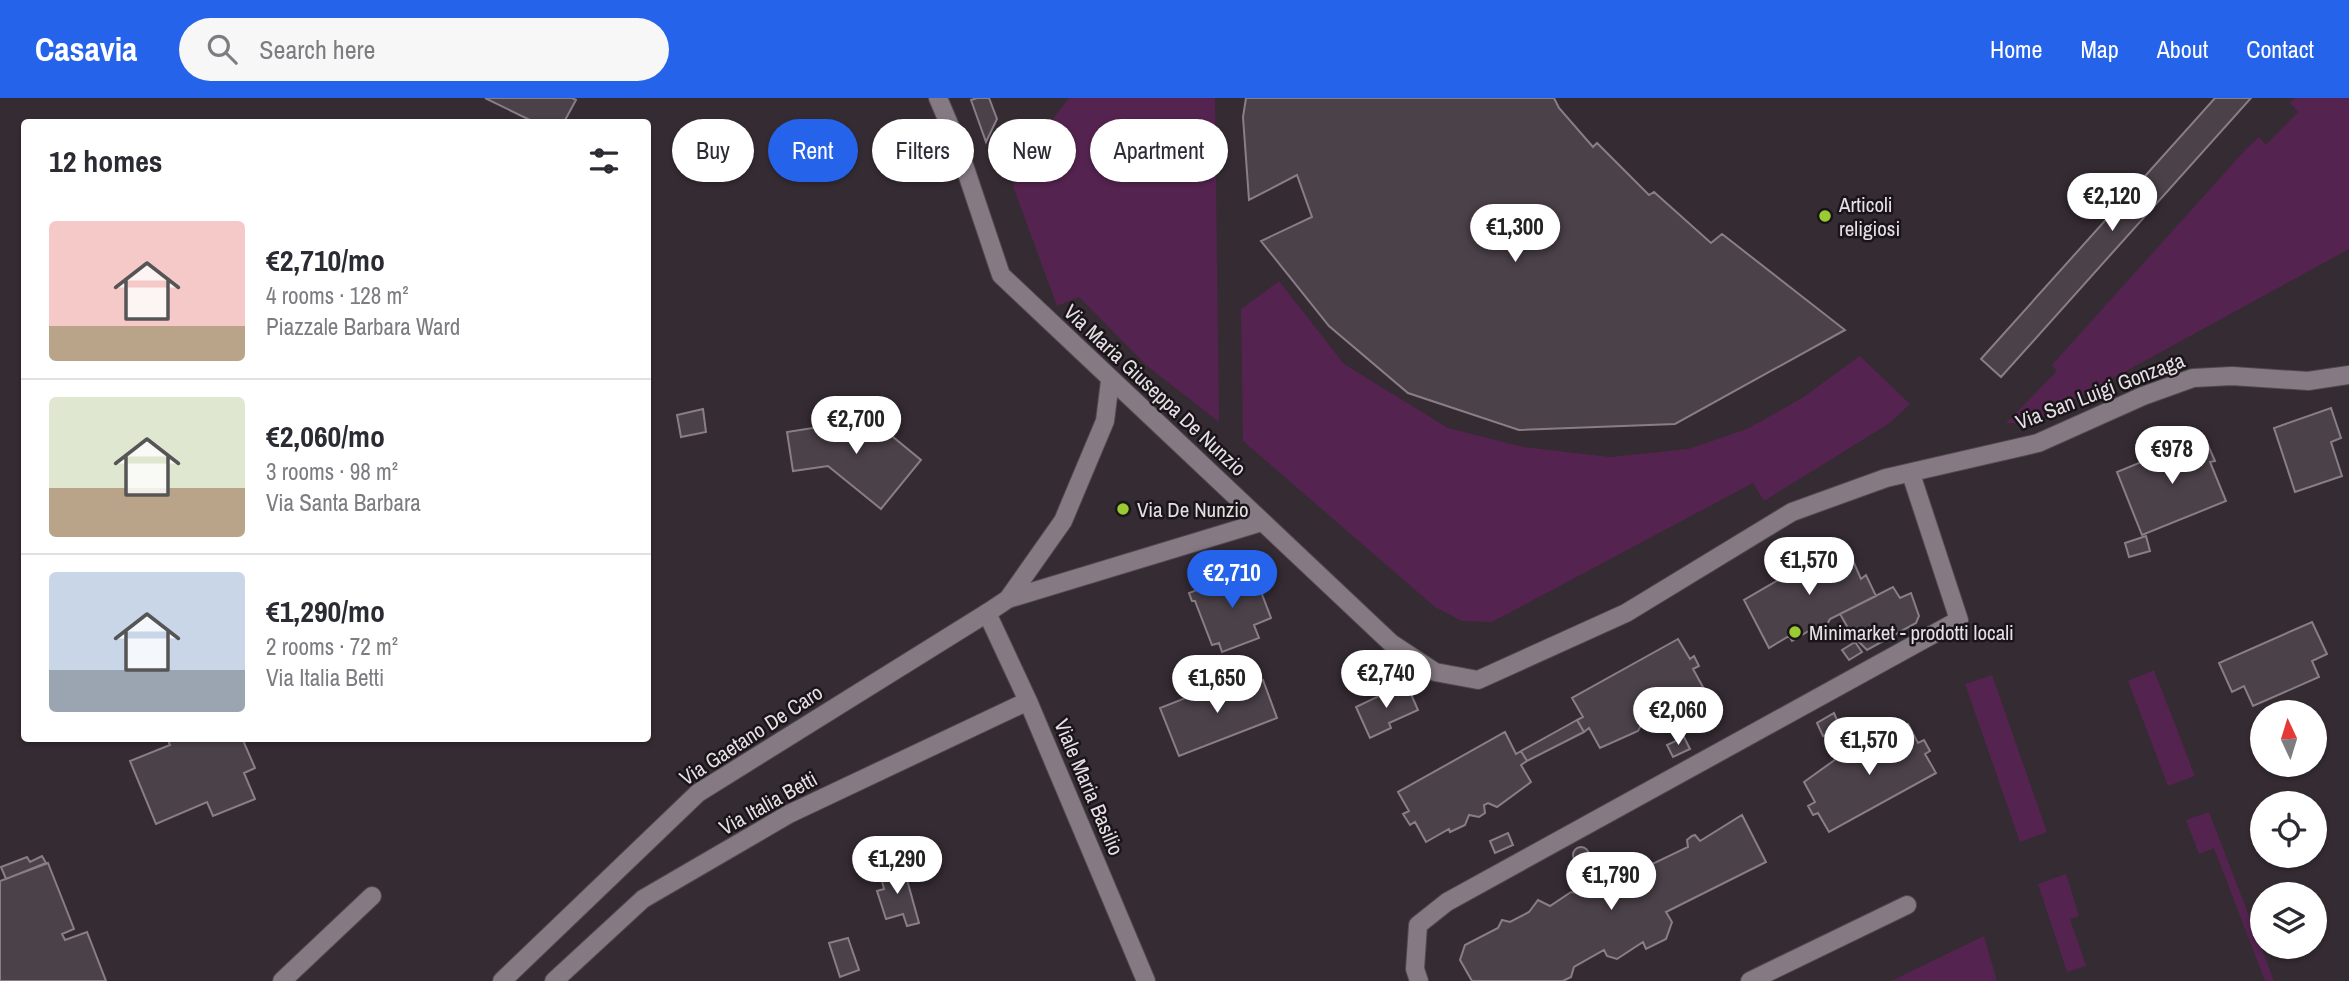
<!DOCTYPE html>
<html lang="en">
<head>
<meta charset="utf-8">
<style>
	:root { --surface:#fff; --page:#f7f7f7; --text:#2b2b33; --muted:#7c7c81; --line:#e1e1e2; --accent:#2563eb }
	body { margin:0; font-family:"Archivo Narrow",sans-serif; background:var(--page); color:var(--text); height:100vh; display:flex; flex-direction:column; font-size:26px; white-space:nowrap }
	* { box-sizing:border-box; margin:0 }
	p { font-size:23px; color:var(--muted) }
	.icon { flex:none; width:38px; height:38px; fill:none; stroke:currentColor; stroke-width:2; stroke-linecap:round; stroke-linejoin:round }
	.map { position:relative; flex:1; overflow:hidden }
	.drawer { position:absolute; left:21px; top:21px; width:630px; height:623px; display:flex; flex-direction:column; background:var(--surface); border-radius:7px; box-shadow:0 2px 5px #0004 }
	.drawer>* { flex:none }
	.hud { position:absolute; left:672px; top:21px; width:665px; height:63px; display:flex; gap:14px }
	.needle { width:46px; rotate:356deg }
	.controls { position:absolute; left:2250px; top:602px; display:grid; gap:14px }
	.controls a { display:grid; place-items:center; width:77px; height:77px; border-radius:50%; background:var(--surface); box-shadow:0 2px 5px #0004; font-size:35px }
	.price { position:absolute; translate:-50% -60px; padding:0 16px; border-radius:24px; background:#fff; color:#222; font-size:23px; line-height:46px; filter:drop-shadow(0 2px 4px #0008) }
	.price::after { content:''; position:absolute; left:50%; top:42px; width:21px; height:16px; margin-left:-10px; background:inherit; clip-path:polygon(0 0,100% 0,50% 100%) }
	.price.active { background:var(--accent); color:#fff }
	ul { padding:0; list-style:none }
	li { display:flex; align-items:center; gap:21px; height:175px; padding:0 28px }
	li+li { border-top:2px solid var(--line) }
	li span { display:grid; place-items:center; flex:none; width:196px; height:140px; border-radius:7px; color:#555 }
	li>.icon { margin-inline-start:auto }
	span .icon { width:84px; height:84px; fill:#fffc; stroke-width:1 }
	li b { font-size:30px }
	h2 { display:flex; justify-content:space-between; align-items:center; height:84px; padding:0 28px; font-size:30px }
	.tag { padding:0 24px; border-radius:32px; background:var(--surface); box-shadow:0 2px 5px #0004; font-size:24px; line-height:63px }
	.tag.active { background:var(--accent); color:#fff }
	header { display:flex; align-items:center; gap:42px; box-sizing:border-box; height:98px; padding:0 35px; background:var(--accent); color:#fff }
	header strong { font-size:33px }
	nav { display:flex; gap:38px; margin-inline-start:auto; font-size:24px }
	.search { width:490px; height:63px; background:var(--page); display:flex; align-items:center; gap:18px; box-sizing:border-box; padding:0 24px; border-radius:38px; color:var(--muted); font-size:26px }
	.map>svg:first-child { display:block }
</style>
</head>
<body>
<header>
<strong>Casavia</strong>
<div class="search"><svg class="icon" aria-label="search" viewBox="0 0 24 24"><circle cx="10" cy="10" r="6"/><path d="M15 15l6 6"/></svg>Search here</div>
<nav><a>Home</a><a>Map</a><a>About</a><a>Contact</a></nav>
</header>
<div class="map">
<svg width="2349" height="883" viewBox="0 0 2349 883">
	<rect width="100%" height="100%" fill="#352b33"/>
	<!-- green -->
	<path fill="#54234f" d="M1069 0H1215L1219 324 1147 268 1079 199 1057 208 1013 88 1041 36Z
		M2295 0H2349V151L2031 325H2006L2057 273 2052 267 2246 51 2259 39 2266 47 2298 14 2290 5Z
		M1279 183 1344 266 1448 330 1523 349 1610 359 1688 351 1747 331 1802 300 1860 258 1910 306 1890 325 1764 403 1753 385 1492 524 1462 523 1435 509 1243 343 1241 211Z
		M2154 572 2195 678 2168 688 2128 583Z
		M1992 577 2047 734 2020 744 1965 586Z
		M2209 714 2274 883H2265L2214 750 2199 756 2186 722Z
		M2066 776 2079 818 2070 821 2086 868 2067 874 2038 786Z
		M1984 838 1997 883H1891Z"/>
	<!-- building -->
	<path fill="#4b4149" stroke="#897e87" stroke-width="2" d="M485 0H572L576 2 564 24H534Z
		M977 0H989L997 21 986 44 971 2Z
		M1246 0H1554L1559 10 1593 49 1597 45 1649 97 1654 94 1711 145 1722 136 1845 232 1675 326 1519 332 1408 295 1329 228 1261 143 1312 119 1297 77 1249 102 1243 19Z
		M2215 0H2251L2001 279 1981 261Z
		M2331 310 2341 340 2331 344 2342 378 2295 394 2274 330Z
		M703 311 706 334 681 339 677 317Z
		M859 311 921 362 881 411 828 368 793 373 787 334 819 329 831 338Z
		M2204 338 2215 363 2210 364 2226 403 2142 437 2117 374Z
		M2146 438 2150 453 2129 459 2125 445Z
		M1846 447 1861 481 1866 477 1876 498 1830 521 1825 530 1812 531 1792 543 1789 538 1769 550 1744 502 1778 482 1780 472 1790 476 1799 470V461L1809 466Z
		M1252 470 1271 520 1254 527 1259 540 1222 554 1219 545 1212 547 1195 503H1192L1189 495Z
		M1893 489 1900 500 1911 495 1919 518 1916 525 1867 552 1852 537 1840 516Z
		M2312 524 2327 556 2312 563 2319 579 2253 608 2244 588 2232 594 2219 565Z
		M1678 541 1690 561 1694 558 1699 568 1693 571 1704 591 1671 614H1658L1659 622 1650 625 1644 622 1638 633 1600 650 1589 630 1584 634 1577 622 1583 619 1572 600Z
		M1855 544 1862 554 1849 562 1842 552Z
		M1263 582 1277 620 1179 658 1160 610 1226 584 1230 594Z
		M1406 585 1418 612 1389 625 1391 630 1370 640 1356 609Z
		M1834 615 1840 629 1823 638 1817 625Z
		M1577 622 1584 634 1527 663 1521 653Z
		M1908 626 1918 645 1924 642 1930 653 1925 656 1936 675 1829 734 1818 715 1813 717 1808 708 1815 704 1804 684 1836 661 1849 662V653L1857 650 1864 653 1869 642Z
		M1505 634 1516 656 1521 653 1527 663 1521 667 1531 684 1497 709 1488 705 1484 707 1485 715 1479 719 1469 717 1465 727 1450 734 1449 731 1426 744 1415 724 1410 727 1403 716 1409 713 1398 694Z
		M1684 639 1690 651 1673 659 1667 647Z
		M167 640H242L255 670 244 675 255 701 213 718 207 704 156 726 130 663 170 647Z
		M1742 717 1766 764 1666 814 1672 824 1666 841 1646 851 1643 844 1617 861 1607 858 1604 852 1574 869 1571 879 1563 883H1472L1460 862 1465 847 1498 830 1502 822 1510 824 1529 814 1538 802 1550 808 1571 794 1582 796 1608 783 1606 776 1626 766 1642 771 1688 749 1687 742 1692 738 1695 737 1700 743Z
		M1508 735 1513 747 1495 755 1490 743Z
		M1573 757a8 8 0 1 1 16 0a8 8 0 1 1-16 0Z
		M42 758 46 765 6 781 1 769 27 759 30 764Z
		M48 765 74 831 62 836 65 842 87 834 106 883H0V783Z
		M895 768 896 773 904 771 919 825 907 828 903 816 886 821 877 793 884 791 879 772Z
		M848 840 859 872 840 879 829 845Z"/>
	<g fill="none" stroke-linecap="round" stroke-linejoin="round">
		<defs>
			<path id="service" d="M282 883 372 798
				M502 883 698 695 987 515"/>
			<path id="minor" d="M938 0 955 40 1001 177 1391 545 1435 574 1478 582 1626 515 1792 414 1886 380 2038 345 2143 298 2193 280 2232 278 2308 283 2349 277
				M1008 501 1063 423 1105 323 1110 283
				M554 883 643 801 789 716 1028 603
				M1146 883 1028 603 987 515 1008 501 1262 424
				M1419 883 1415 871 1418 827 1447 804 1959 522 1911 376
				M1750 883 1907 807"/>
		</defs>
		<!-- service casing -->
		<use href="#service" stroke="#51494f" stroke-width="20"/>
		<!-- minor casing -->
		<use href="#minor" stroke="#51494f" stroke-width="20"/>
		<!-- service -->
		<use href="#service" stroke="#857a83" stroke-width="18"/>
		<!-- minor -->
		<use href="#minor" stroke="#857a83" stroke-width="18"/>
	</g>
	<!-- markers -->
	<g fill="#9bcb33" stroke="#1a1519" stroke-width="2.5">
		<circle cx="1825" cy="118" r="7"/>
		<circle cx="1123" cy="411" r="7"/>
		<circle cx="1795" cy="534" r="7"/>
	</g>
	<g text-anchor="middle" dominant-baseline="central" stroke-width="5" stroke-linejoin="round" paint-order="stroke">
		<!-- poi labels -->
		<g font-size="21" fill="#e6dfe4" stroke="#1a1519" text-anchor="start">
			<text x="1839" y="106">Articoli<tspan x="1839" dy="24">religiosi</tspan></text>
			<text x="1137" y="411">Via De Nunzio</text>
			<text x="1809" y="534">Minimarket - prodotti locali</text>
		</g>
		<!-- street labels -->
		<g font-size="21" fill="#e6dfe4" stroke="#1a1519">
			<text transform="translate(1155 292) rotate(43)">Via Maria Giuseppa De Nunzio</text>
			<text transform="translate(2100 293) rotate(-21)">Via San Luigi Gonzaga</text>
			<text transform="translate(751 637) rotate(-33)">Via Gaetano De Caro</text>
			<text transform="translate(1089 689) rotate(67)">Viale Maria Basilio</text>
			<text transform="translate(768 705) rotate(-29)">Via Italia Betti</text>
		</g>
	</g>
</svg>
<div class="controls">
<a><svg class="needle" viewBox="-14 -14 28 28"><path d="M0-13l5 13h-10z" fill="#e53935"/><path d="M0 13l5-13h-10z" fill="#7c7c81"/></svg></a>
<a><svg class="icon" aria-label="locate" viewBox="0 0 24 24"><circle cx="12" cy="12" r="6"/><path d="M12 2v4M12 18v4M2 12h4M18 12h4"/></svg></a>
<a><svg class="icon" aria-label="layers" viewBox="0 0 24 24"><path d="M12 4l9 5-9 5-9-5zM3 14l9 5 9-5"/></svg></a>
</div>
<b class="price" style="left:2112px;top:135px">€2,120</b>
<b class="price" style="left:1515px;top:166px">€1,300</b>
<b class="price" style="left:856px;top:358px">€2,700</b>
<b class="price" style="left:2172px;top:388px">€978</b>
<b class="price" style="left:1809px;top:499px">€1,570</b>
<b class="price active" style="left:1232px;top:512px">€2,710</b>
<b class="price" style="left:1386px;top:612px">€2,740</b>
<b class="price" style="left:1217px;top:617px">€1,650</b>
<b class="price" style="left:1678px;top:649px">€2,060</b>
<b class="price" style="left:1869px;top:679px">€1,570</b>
<b class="price" style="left:897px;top:798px">€1,290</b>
<b class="price" style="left:1611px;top:814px">€1,790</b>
<div class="hud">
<a class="tag">Buy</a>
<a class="tag active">Rent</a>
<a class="tag">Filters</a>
<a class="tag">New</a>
<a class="tag">Apartment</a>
</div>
<section class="drawer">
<h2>12 homes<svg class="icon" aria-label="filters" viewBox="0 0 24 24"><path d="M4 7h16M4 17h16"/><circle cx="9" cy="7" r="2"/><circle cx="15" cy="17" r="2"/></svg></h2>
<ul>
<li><span style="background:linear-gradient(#f6c9c9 75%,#b9a48a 0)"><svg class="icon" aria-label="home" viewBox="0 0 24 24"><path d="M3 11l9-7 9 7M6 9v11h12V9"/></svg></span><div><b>€2,710/mo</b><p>4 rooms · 128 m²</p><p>Piazzale Barbara Ward</p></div></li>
<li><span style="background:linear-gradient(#dfe7d0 65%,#b9a48a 0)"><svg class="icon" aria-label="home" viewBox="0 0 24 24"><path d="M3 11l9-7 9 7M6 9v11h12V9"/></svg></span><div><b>€2,060/mo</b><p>3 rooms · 98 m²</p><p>Via Santa Barbara</p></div></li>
<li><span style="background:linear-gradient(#c9d6e8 70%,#9aa5b1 0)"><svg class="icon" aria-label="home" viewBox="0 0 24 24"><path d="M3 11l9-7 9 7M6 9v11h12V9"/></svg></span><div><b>€1,290/mo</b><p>2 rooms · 72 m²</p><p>Via Italia Betti</p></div></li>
</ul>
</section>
</div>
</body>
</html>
